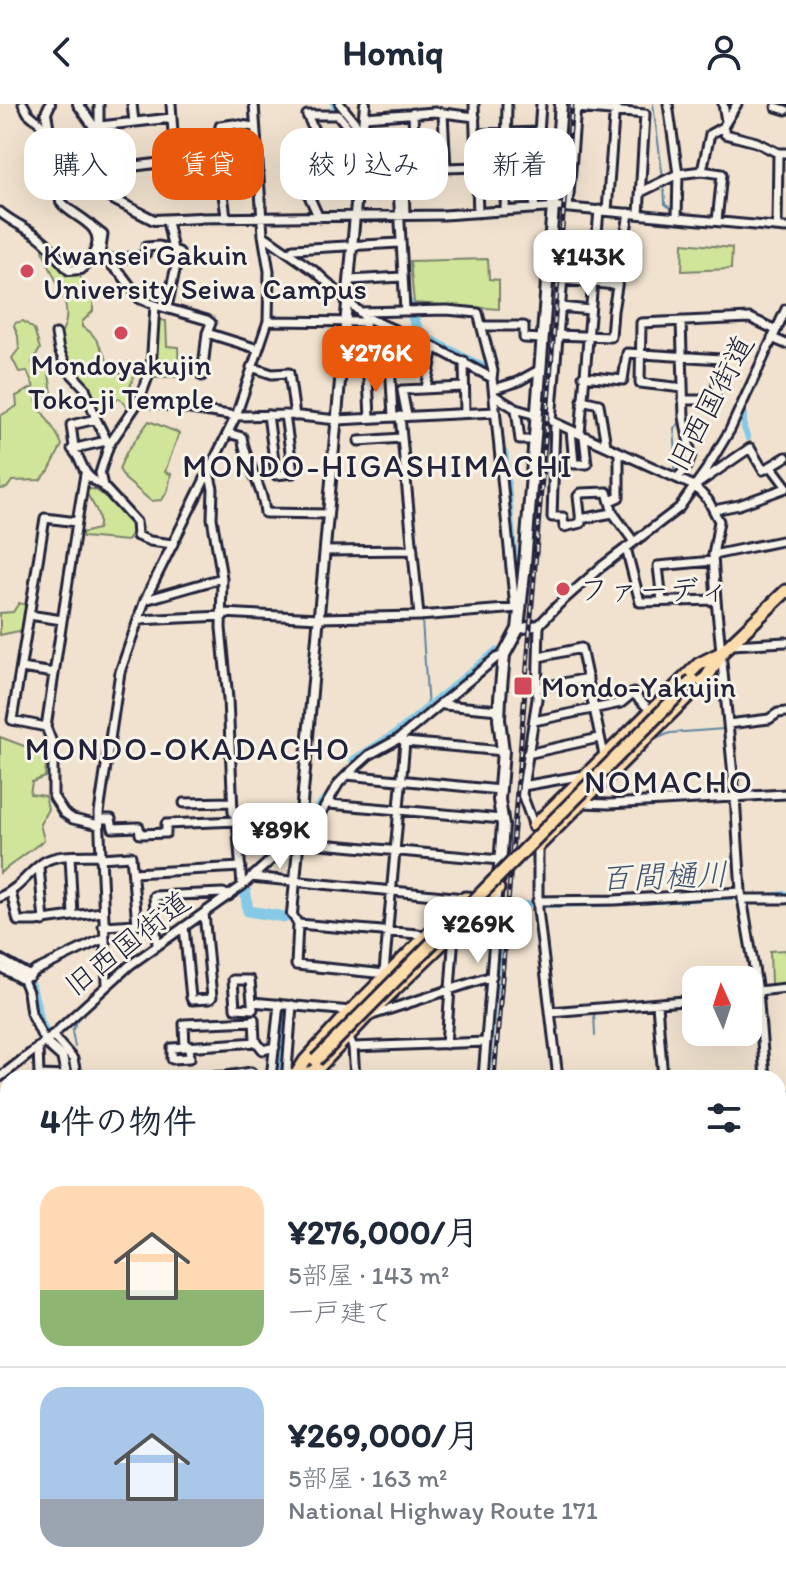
<!DOCTYPE html>
<html lang="ja">
<head>
<meta charset="utf-8">
<style>
	:root { --surface:#fff; --page:#f2f2f3; --text:#1f2937; --muted:#747a83; --line:#e0e1e3; --accent:#ea580c }
	body { margin:0; font-family:Itim,"Klee One",sans-serif; background:var(--page); color:var(--text); height:100vh; display:flex; flex-direction:column; font-size:30px; white-space:nowrap }
	* { box-sizing:border-box; margin:0 }
	p { font-size:26px; color:var(--muted) }
	.icon { flex:none; width:44px; height:44px; fill:none; stroke:currentColor; stroke-width:2; stroke-linecap:round; stroke-linejoin:round }
	.map { position:relative; flex:1; overflow:hidden }
	.details { position:absolute; left:0px; top:966px; width:786px; height:512px; display:flex; flex-direction:column; background:var(--surface); border-radius:24px 24px 0 0; box-shadow:0 8px 32px #0002 }
	.details>* { flex:none }
	.top-card { position:absolute; left:24px; top:24px; width:738px; height:72px; display:flex; gap:16px }
	.needle { width:52px; rotate:357deg }
	.fabs { position:absolute; left:682px; top:862px; display:grid; gap:16px }
	.fabs a { display:grid; place-items:center; width:80px; height:80px; border-radius:16px; background:var(--surface); box-shadow:0 8px 32px #0002; font-size:40px }
	.price { position:absolute; translate:-50% -68px; padding:0 18px; border-radius:16px; background:#fff; color:#222; font-size:26px; line-height:52px; filter:drop-shadow(0 2px 4px #0008) }
	.price::after { content:''; position:absolute; left:50%; top:48px; width:24px; height:18px; margin-left:-12px; background:inherit; clip-path:polygon(0 0,100% 0,50% 100%) }
	.price.current { background:var(--accent); color:#fff }
	ul { padding:0; list-style:none }
	li { display:flex; align-items:center; gap:24px; height:200px; padding:0 40px }
	li+li { border-top:2px solid var(--line) }
	li span { display:grid; place-items:center; flex:none; width:224px; height:160px; border-radius:24px; color:#555 }
	li>.icon { margin-inline-start:auto }
	span .icon { width:96px; height:96px; fill:#fffc; stroke-width:1 }
	li b { font-size:34px }
	h2 { display:flex; justify-content:space-between; align-items:center; height:96px; padding:0 40px; font-size:34px }
	.pill { padding:0 28px; border-radius:24px; background:var(--surface); box-shadow:0 8px 32px #0002; font-size:28px; line-height:72px }
	.pill.current { background:var(--accent); color:#fff }
	header { display:flex; justify-content:space-between; align-items:center; height:104px; padding:0 40px; background:var(--surface); font-size:36px; font-weight:700 }
	.map>svg:first-child { display:block }
</style>
</head>
<body>
<header><svg class="icon" aria-label="back" viewBox="0 0 24 24"><path d="M15 5l-7 7 7 7"/></svg>Homiq<svg class="icon" aria-label="person" viewBox="0 0 24 24"><circle cx="12" cy="8" r="4"/><path d="M4 21q1-7 8-7t8 7"/></svg></header>
<div class="map">
<svg width="786" height="1478" viewBox="0 0 786 1478">
	<rect width="100%" height="100%" fill="#f0e2ce"/>
	<filter id="ink" filterUnits="userSpaceOnUse"><feTurbulence type="fractalNoise" baseFrequency=".0125" numOctaves="2"/><feDisplacementMap in="SourceGraphic" scale="16" xChannelSelector="R" yChannelSelector="G"/><feConvolveMatrix kernelMatrix="1 2 1 2 8 2 1 2 1" color-interpolation-filters="sRGB"/></filter>
	<g filter="url(#ink)">
		<!-- green -->
		<path fill="#d1e59a" stroke="#7a846a" stroke-width="2" d="M683 139 732 144 731 165 682 167Z
			M45 145H48L63 165 78 169 86 183 93 186V207L82 218V223C100 230 103 256 116 269H129V258L135 259 136 266 130 283 135 293H129V297L135 296 131 305 119 294 97 312C95 305 94 298 91 292 79 268 64 263 59 232 80 204 51 175 43 146Z
			M488 155 489 175 499 176V205L414 199 410 157Z
			M155 215 166 217 167 242 178 243 179 273H151Z
			M23 217 34 225 40 245 32 258 35 267 48 264 52 289 36 296C43 313 56 324 62 341L49 367 40 376 12 377 7 384 0 385V312L17 302 16 292 34 283 27 267 19 268 12 254 19 245 18 232 14 222 15 219Z
			M149 317 179 329 165 368 171 370 168 386 162 396 151 397 125 375 119 365 126 349Z
			M94 385C109 393 117 405 130 414L133 426 127 437 83 433 82 429 98 425C103 409 91 400 85 386Z
			M19 499 26 501 24 526 0 531V509L13 508Z
			M0 633 24 642 47 647 45 673 32 678 30 690 45 692 48 705 40 720 44 736 0 769Z
			M786 846V879L771 880 770 847Z"/>
		<g fill="none" stroke-linecap="round" stroke-linejoin="round">
			<!-- stream -->
			<path stroke="#5d86a2" stroke-width="2" d="M653 0 663 74
				M447 13 469 15
				M664 80 665 100 673 106
				M217 117 255 119
				M685 236V221
				M687 303 688 313
				M674 365 676 350 674 324 682 317
				M422 516 428 605
				M651 637 670 629 724 625
				M594 907 595 932
				M75 943 72 927 81 910"/>
			<!-- canal -->
			<path stroke="#85c9e6" stroke-width="6" d="M744 301V324L748 334
				M766 792 786 790
				M512 800H533
				M544 801 603 800 747 792
				M487 974 502 799"/>
			<!-- river -->
			<path stroke="#85c9e6" stroke-width="11" d="M336 0 355 26
				M368 42 391 69
				M407 198 418 226 426 232
				M431 237 491 269
				M503 350 516 495
				M355 657 398 630 496 549
				M309 718 325 697
				M245 784 248 807 285 813
				M18 868C38 882 32 908 44 928
				M59 943 67 953 72 974
				M278 974 285 903
				M125 1470 126 1478
				M322 1470 323 1478"/>
			<defs>
				<path id="pedestrian" d="M129 1470 130 1478"/>
				<path id="minor" d="M23 0 28 9 48 26
					M99 0V26
					M132 0 134 18
					M340 0 404 80 405 111
					M474 0 478 109
					M723 0 726 17
					M776 3 786 6
					M576 4 645 10 639 110
					M443 10 446 64 477 63
					M364 13 435 8 475 13
					M100 22 171 14
					M723 23 725 30 756 38 778 49H786
					M475 30 539 28
					M372 42 377 39 414 38
					M290 50 319 114
					M94 59 112 65 175 57 171 0
					M702 67 722 70 717 117
					M357 77C329 69 319 36 307 11H338L398 84 405 206
					M404 80 416 79 413 9
					M641 88 678 70 668 0
					M568 104 576 2
					M534 105 541 0
					M505 107 507 0
					M607 107 615 0
					M0 108C22 126 39 126 56 151
					M199 114 444 111 559 103 786 124
					M226 114C223 80 213 56 220 22L234 20 254 23
					M677 114 678 70 702 67 710 30 723 23 737 0
					M777 123 778 49
					M94 124 103 131 100 151 122 171 140 195 155 201
					M263 131 316 168 365 213 434 243 492 274
					M595 148 575 147 565 149 551 317 694 382 708 396 719 417 713 451 716 496 735 692 741 788 758 887 765 974
					M290 149 293 145 399 139
					M106 156 141 152 146 149V143L159 142 173 146
					M350 176 402 173
					M563 176 616 181
					M167 203 179 148 173 146 167 117
					M560 203 590 206
					M360 208 447 206 478 209 493 267 492 274 515 504
					M365 213 370 314
					M268 217 365 218
					M482 222H524V234L542 235
					M56 230 59 246 68 266 85 284 96 315 109 341
					M556 231 611 233 613 207 629 109
					M772 234 786 240
					M464 257 465 309
					M367 259 390 258 393 313
					M251 263 272 270 289 269 295 312
					M202 272 207 229
					M583 272 623 276 627 249 721 255 715 292 708 296H683
					M426 284 434 243
					M683 284 640 279 641 219 750 214 776 226
					M494 285 517 278 539 266
					M495 292 516 305 536 311
					M582 296 599 300 606 341
					M139 297 236 312 290 311 337 316 495 308
					M516 305 520 336H534
					M268 311 276 371 293 369 285 311
					M400 312 419 512
					M407 312 402 286 463 283
					M555 319 552 413H563L564 423 581 419 578 392 581 389 607 388 613 409 634 438
					M571 326 574 360H587L584 332
					M228 329 242 333C246 361 263 382 265 409L328 410
					M580 330 599 106
					M359 337 401 334
					M74 343 71 321 96 315
					M786 353 771 362 786 382
					M209 368 213 385 212 414 222 474 221 524 228 595 233 708 237 717 242 782
					M678 373 687 363 691 351 684 313 681 217
					M696 381 750 344 763 366 771 362
					M103 382C77 368 87 361 72 345L106 337
					M610 397 619 393V348
					M714 406 739 401 786 384
					M45 414 77 418 46 623 12 616Z
					M580 415 613 409
					M77 418 85 370
					M173 440 150 437 137 432 136 418 103 382 100 369 109 341 139 297 151 265 155 201 207 216 211 219 207 229 258 245
					M626 444 640 498 716 496
					M325 447 413 446
					M713 451 786 436
					M145 496 222 474
					M662 497 658 462 713 457
					M223 509 319 514 419 512 518 504
					M29 511 62 516
					M138 516 223 512
					M732 541 786 538
					M539 553 581 544 604 651
					M21 564 54 569
					M538 584 588 574
					M441 599 444 601 499 606
					M534 617 621 599 633 589 650 606
					M728 620 769 615 778 609 786 608
					M46 623 53 641V692L64 709 73 715 99 721
					M402 636 405 638 503 647
					M527 650 599 634
					M347 671 500 686
					M523 682 584 671
					M184 699 232 698
					M581 699 609 700 786 690
					M329 700 502 715
					M99 715H111L113 724 139 723 140 730 166 729V720L237 717
					M535 725 522 690 537 595 539 521 558 501 601 463 679 404 706 366 730 326 786 205
					M299 738 500 756
					M538 741V806L558 974
					M70 752 73 811
					M100 754 131 752 137 820 103 822
					M39 763 44 817
					M133 769 241 763
					M251 773 464 794
					M11 788 18 817H36L102 808
					M0 793C22 783 27 769 44 758 58 749 84 752 100 751
					M742 795H786
					M537 797 615 796 741 788
					M292 810 298 820 296 861 386 870
					M298 820 418 830 425 834
					M184 823 191 894 192 896 210 895 212 893 204 809
					M157 842 154 792 223 789 229 792
					M0 855 30 872
					M0 863 23 876 28 888 31 909 45 938
					M384 868 405 638
					M23 876 35 867 104 834
					M107 879 99 709 120 568 145 496 236 312 268 217 269 167 263 131 254 0
					M758 887 786 884
					M252 898 253 905 235 904 233 876H250L252 898 351 907
					M657 900 663 974
					M292 901 287 966 293 974
					M550 908 696 896
					M369 912 492 872
					M254 915 255 936 263 946 275 943
					M254 917 184 920 185 943 257 938
					M52 931 73 955 77 974
					M349 934 353 943 355 974
					M446 940 454 830
					M38 943 39 971 67 972
					M185 943 172 944V955L190 954 189 942
					M353 943 486 938
					M0 973 45 938 130 861 242 782 318 714 339 679 349 669 369 651 400 634 496 554 504 551
					M174 974 227 972 251 968
					M271 974 279 900
					M483 974 498 785
					M778 991 786 990
					M778 1030 786 1029
					M778 1063 786 1062
					M0 1109H8
					M0 1193H8
					M778 1279 786 1278
					M778 1329 786 1328
					M778 1357 786 1355
					M778 1393 786 1391
					M0 1394 8 1393
					M0 1450 8 1449
					M778 1455 786 1453
					M121 1470 122 1478
					M224 1470 225 1478
					M317 1470V1478
					M327 1470 328 1478
					M392 1470V1478
					M559 1470 560 1478
					M616 1470 617 1478
					M678 1470 684 1478
					M443 1478 444 1470
					M460 1478 461 1470
					M488 1478V1470
					M665 1478 670 1470
					M735 1478 749 1470"/>
				<path id="tertiary" d="M50 0 46 9 61 98C73 114 105 119 96 145 93 153 88 159 81 165L69 166 56 151
					M78 0 97 27 91 78 97 87 154 116 199 114
					M518 525 539 521
					M292 810 365 0
					M45 938 62 953 67 974
					M778 1105 786 1104
					M778 1132 786 1200
					M0 1270 8 1347
					M21 1470V1478
					M525 1470 526 1478"/>
				<path id="secondary" d="M499 775 503 721 499 696 503 647 499 615 500 594 504 551 518 525 525 460 561 0"/>
				<path id="trunk" d="M717 553 786 487
					M534 722 699 560 721 549
					M538 742 707 573 722 549
					M294 974 305 957 351 907 465 794 480 795 498 785
					M297 974 315 967 366 913 489 794
					M0 1283 8 1275"/>
			</defs>
			<!-- pedestrian casing -->
			<use href="#pedestrian" stroke="#22223b" stroke-width="11"/>
			<!-- minor casing -->
			<use href="#minor" stroke="#22223b" stroke-width="13"/>
			<!-- tertiary casing -->
			<use href="#tertiary" stroke="#22223b" stroke-width="14"/>
			<!-- secondary casing -->
			<use href="#secondary" stroke="#22223b" stroke-width="16"/>
			<!-- trunk casing -->
			<use href="#trunk" stroke="#22223b" stroke-width="17"/>
			<!-- pedestrian -->
			<use href="#pedestrian" stroke="#f7f3e8" stroke-width="5"/>
			<!-- minor -->
			<use href="#minor" stroke="#f7f3e8" stroke-width="7"/>
			<!-- tertiary -->
			<use href="#tertiary" stroke="#f7f3e8" stroke-width="8"/>
			<!-- secondary -->
			<use href="#secondary" stroke="#f7f3e8" stroke-width="10"/>
			<!-- trunk -->
			<use href="#trunk" stroke="#fddcac" stroke-width="11"/>
			<defs>
				<path id="rail" d="M494 974 572 0
					M450 1478 451 1470"/>
			</defs>
			<!-- rail casing -->
			<use href="#rail" stroke="#22223b" stroke-width="5"/>
			<!-- rail -->
			<use href="#rail" stroke="#f7f3e8" stroke-width="2" stroke-dasharray="6" stroke-linecap="butt"/>
			<defs>
				<path id="trunk-bridge" d="M316 956 693 576"/>
			</defs>
			<!-- trunk-bridge casing -->
			<use href="#trunk-bridge" stroke="#22223b" stroke-width="17" stroke-linecap="butt"/>
			<!-- trunk-bridge -->
			<use href="#trunk-bridge" stroke="#fddcac" stroke-width="11"/>
		</g>
	</g>
	<!-- markers -->
	<g fill="#d1495b" stroke="#f7f3e8" stroke-width="3">
		<circle cx="27" cy="167" r="8"/>
		<circle cx="121" cy="229" r="8"/>
		<circle cx="563" cy="485" r="8"/>
		<rect x="513" y="572" width="20" height="20" rx="4"/>
	</g>
	<g text-anchor="middle" dominant-baseline="central" stroke-width="6" stroke-linejoin="round" paint-order="stroke">
		<!-- poi labels -->
		<g font-size="30" fill="#22223b" stroke="#f7f3e8" text-anchor="start">
			<text x="43" y="150">Kwansei Gakuin<tspan x="43" dy="34">University Seiwa Campus</tspan></text>
			<text x="121" y="260" text-anchor="middle">Mondoyakujin<tspan x="121" dy="34">Toko-ji Temple</tspan></text>
			<text x="579" y="485">ファーディ</text>
			<text x="541" y="582">Mondo-Yakujin</text>
		</g>
		<!-- street labels -->
		<g font-size="30" fill="#22223b" stroke="#f7f3e8">
			<text transform="translate(710 299) rotate(-62)">旧西国街道</text>
			<text transform="translate(127 839) rotate(-38)">旧西国街道</text>
		</g>
		<!-- neighbourhood labels -->
		<g font-size="32" letter-spacing="2" fill="#22223b" stroke="#f7f3e8">
			<text x="378" y="362">MONDO-HIGASHIMACHI</text>
			<text x="188" y="645">MONDO-OKADACHO</text>
			<text x="669" y="678">NOMACHO</text>
		</g>
		<!-- water labels -->
		<g font-size="32" font-style="italic" fill="#40546e" stroke="#f7f3e8">
			<text transform="translate(664 772) rotate(-2)">百間樋川</text>
		</g>
	</g>
</svg>
<div class="fabs">
<a><svg class="needle" viewBox="-14 -14 28 28"><path d="M0-13l5 13h-10z" fill="#e53935"/><path d="M0 13l5-13h-10z" fill="#747a83"/></svg></a>
</div>
<b class="price" style="left:588px;top:194px">¥143K</b>
<b class="price current" style="left:376px;top:290px">¥276K</b>
<b class="price" style="left:280px;top:767px">¥89K</b>
<b class="price" style="left:478px;top:861px">¥269K</b>
<div class="top-card">
<a class="pill">購入</a>
<a class="pill current">賃貸</a>
<a class="pill">絞り込み</a>
<a class="pill">新着</a>
</div>
<section class="details">
<h2>4件の物件<svg class="icon" aria-label="filters" viewBox="0 0 24 24"><path d="M4 7h16M4 17h16"/><circle cx="9" cy="7" r="2"/><circle cx="15" cy="17" r="2"/></svg></h2>
<ul>
<li><span style="background:linear-gradient(#ffd9b3 65%,#8fb573 0)"><svg class="icon" aria-label="home" viewBox="0 0 24 24"><path d="M3 11l9-7 9 7M6 9v11h12V9"/></svg></span><div><b>¥276,000/月</b><p>5部屋 · 143 m²</p><p>一戸建て</p></div></li>
<li><span style="background:linear-gradient(#a9c7e8 70%,#9aa5b1 0)"><svg class="icon" aria-label="home" viewBox="0 0 24 24"><path d="M3 11l9-7 9 7M6 9v11h12V9"/></svg></span><div><b>¥269,000/月</b><p>5部屋 · 163 m²</p><p>National Highway Route 171</p></div></li>
</ul>
</section>
</div>
</body>
</html>
